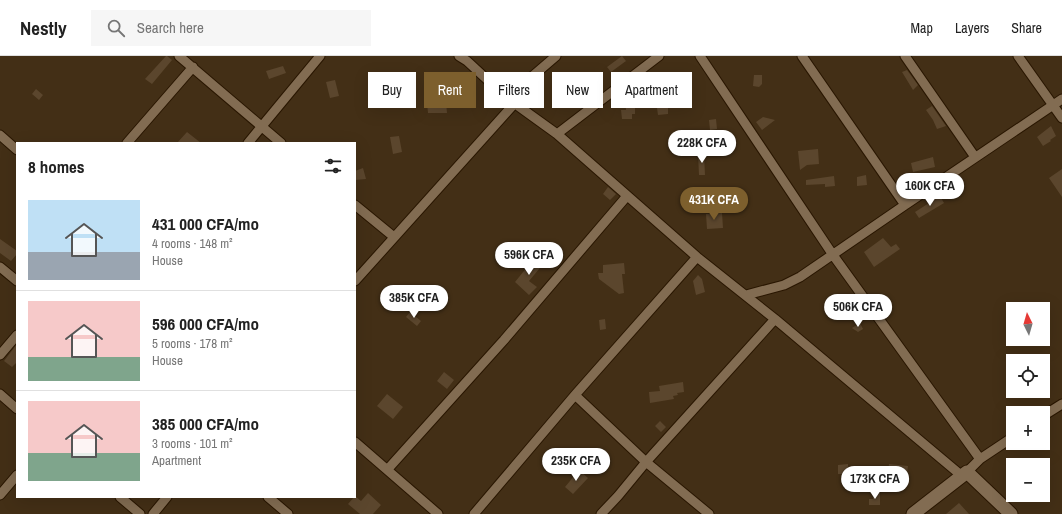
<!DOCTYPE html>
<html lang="en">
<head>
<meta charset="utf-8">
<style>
	:root { --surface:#fff; --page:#f6f6f6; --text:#222; --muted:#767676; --line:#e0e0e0; --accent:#7d5f2d }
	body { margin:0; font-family:"Archivo Narrow",sans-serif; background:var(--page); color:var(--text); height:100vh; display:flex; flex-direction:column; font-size:15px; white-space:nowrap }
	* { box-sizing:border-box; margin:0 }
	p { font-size:13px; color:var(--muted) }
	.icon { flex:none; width:22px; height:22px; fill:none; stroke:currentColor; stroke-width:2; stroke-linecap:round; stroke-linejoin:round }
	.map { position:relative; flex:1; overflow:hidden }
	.panel { position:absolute; left:16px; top:86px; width:340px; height:356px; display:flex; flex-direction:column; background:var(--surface); border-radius:0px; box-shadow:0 4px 16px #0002 }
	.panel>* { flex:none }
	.top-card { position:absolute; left:368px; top:16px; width:380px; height:36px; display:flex; gap:8px }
	.needle { width:26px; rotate:355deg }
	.tools { position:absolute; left:1006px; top:246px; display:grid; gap:8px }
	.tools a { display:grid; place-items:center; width:44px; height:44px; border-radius:0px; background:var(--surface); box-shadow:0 4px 16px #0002; font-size:20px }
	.price { position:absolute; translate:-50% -34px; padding:0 9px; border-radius:14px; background:#fff; color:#222; font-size:13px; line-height:26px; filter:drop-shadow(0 1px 2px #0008) }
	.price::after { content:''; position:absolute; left:50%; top:24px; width:12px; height:9px; margin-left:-6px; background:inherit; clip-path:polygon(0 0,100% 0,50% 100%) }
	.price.current { background:var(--accent); color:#fff }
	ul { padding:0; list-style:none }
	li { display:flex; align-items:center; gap:12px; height:100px; padding:0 12px }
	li+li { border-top:1px solid var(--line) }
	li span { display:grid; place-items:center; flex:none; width:112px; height:80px; border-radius:0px; color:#555 }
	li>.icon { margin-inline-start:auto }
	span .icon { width:48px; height:48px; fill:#fffc; stroke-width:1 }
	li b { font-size:17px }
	h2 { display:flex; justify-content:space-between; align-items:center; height:48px; padding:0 12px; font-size:17px }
	.tag { padding:0 14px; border-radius:0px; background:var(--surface); box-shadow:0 4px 16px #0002; font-size:14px; line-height:36px }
	.tag.current { background:var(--accent); color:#fff }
	header { display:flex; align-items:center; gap:24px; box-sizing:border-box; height:56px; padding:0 20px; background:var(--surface); border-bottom:1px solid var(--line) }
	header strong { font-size:19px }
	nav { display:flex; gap:22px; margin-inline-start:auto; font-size:14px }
	.search { width:280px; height:36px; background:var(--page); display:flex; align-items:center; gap:10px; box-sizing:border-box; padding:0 14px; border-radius:0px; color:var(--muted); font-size:15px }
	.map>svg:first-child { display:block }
</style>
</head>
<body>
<header>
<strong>Nestly</strong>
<div class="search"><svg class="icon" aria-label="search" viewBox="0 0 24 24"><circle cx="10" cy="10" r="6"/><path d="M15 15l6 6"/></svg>Search here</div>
<nav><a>Map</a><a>Layers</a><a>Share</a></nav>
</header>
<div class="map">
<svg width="1062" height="458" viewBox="0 0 1062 458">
	<rect width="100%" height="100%" fill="#432f16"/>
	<!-- building -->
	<path fill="#5b462d" d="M166 0H167L172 4 152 28 145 23Z
		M622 0 626 5 611 16 607 11Z
		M283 10 286 17 269 23 266 15Z
		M907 14 918 29 913 34 902 16Z
		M754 19H762V28L759 31 753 30Z
		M335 24 339 40 330 42 326 26Z
		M36 33 43 39 39 44 32 38Z
		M629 34H664L663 41 635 40V58H632V63H622L621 54H626L625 40H629Z
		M446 46 447 57H428L427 47Z
		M932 50 946 70 937 73 933 64 926 54Z
		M668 51V58L658 59 657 52Z
		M763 61 775 64 762 74 756 66Z
		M716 63 717 73 710 74 709 64Z
		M1051 70 1056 80 1050 84 1051 85 1043 90 1037 81Z
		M187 76 201 87H177Z
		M399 80 402 96 393 98 390 81Z
		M818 93 819 108 807 109 800 114 798 95Z
		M698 98H704L705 119H699Z
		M933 101 935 111 913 116 911 107Z
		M363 112 366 123 355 124V115Z
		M1062 113V141L1049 122Z
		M866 119 867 129 857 130V121Z
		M834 120 835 130 825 131V128L806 129V124Z
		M608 131 616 138 610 144 603 138Z
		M940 140 944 147 919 162 915 156Z
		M722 157 723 172 707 173 706 158Z
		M883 182 891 191 896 188 900 193 874 211 864 196Z
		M0 183 17 195V198L11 205 0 197Z
		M536 200 544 207 529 225 537 231 529 239 515 226Z
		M624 207 625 218H622L624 237 619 238 599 223 598 217H603V209Z
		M698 219 702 223 705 236 696 239 693 225Z
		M410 256 421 265 417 270 406 261Z
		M605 263 606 273 600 274 599 264Z
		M860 267 863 273 858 276 852 272Z
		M17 288V306L12 311 4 305Z
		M444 316 454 324 447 333 437 325Z
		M683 326 684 336 677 337 678 339 673 340 674 343 650 347 649 336 660 335 659 330Z
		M387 338 403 351 393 363 377 350Z
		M660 365 666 371 661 376 655 370Z
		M848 408V418H838V409Z
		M889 408 908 410 907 417 888 415Z
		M579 414 588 422 573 438 565 431Z
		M368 437 381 449 373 458H360L348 448 355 440 361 445Z
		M873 437H880V449H869V443H873Z
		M959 447 969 458H946Z"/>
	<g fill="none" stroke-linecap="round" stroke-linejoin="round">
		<defs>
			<path id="street" d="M179 0 281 87
				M459 0 467 5 507 42 557 78 697 201 775 263 962 420
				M700 0 833 199 980 403
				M802 0 905 149
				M905 0 975 101
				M1018 0 1062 62
				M507 42 556 0
				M557 78 659 0
				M0 79 17 94
				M127 87 193 11
				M248 87 320 0
				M355 149 394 181
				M0 211 17 225
				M355 225 515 47
				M746 239 784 229 800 221 905 149 1062 43
				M0 299 17 279
				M0 338 17 353
				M575 339 646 406 709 458
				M1043 360 1062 348
				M355 386 438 458
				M387 414 504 284 627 140
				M967 416 980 403 1013 381
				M0 439 17 419
				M120 441 140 458
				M268 441 288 458
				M153 458 167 441
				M474 458 575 339 697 201
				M601 458 618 440 646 406 775 263"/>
			<path id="secondary" d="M913 458 967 416 1011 458"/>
		</defs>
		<!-- street casing -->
		<use href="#street" stroke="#291600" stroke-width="11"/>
		<!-- secondary casing -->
		<use href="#secondary" stroke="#291600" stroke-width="15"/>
		<!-- street -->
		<use href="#street" stroke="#826c52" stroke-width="9"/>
		<!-- secondary -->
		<use href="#secondary" stroke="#826c52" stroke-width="13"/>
	</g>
</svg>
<div class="tools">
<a><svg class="needle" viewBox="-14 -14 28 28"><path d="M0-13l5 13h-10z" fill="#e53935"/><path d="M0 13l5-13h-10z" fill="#767676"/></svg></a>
<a><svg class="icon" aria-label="locate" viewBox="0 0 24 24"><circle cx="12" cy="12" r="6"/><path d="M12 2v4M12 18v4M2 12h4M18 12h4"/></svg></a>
<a>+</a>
<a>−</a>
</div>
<b class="price" style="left:702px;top:108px">228K CFA</b>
<b class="price" style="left:930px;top:151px">160K CFA</b>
<b class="price current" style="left:714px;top:165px">431K CFA</b>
<b class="price" style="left:529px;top:220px">596K CFA</b>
<b class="price" style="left:414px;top:263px">385K CFA</b>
<b class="price" style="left:858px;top:272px">506K CFA</b>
<b class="price" style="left:576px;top:426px">235K CFA</b>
<b class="price" style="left:875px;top:444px">173K CFA</b>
<div class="top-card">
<a class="tag">Buy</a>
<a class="tag current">Rent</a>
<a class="tag">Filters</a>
<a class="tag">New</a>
<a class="tag">Apartment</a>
</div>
<section class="panel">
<h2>8 homes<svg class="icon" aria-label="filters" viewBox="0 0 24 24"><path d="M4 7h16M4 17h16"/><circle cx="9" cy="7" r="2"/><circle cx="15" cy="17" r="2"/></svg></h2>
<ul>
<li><span style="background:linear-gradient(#bfe0f5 65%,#9aa5b1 0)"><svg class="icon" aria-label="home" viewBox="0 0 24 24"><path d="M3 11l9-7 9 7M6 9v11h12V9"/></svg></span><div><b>431 000 CFA/mo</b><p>4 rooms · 148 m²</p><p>House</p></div></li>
<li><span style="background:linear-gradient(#f6c9c9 70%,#7fa58c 0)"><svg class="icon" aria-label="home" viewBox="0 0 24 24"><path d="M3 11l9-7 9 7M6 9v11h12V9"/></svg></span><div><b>596 000 CFA/mo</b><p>5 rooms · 178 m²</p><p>House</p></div></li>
<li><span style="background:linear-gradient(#f6c9c9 65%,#7fa58c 0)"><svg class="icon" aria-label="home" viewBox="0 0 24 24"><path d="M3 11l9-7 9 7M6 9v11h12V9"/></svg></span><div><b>385 000 CFA/mo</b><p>3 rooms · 101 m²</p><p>Apartment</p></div></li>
</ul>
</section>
</div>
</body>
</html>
